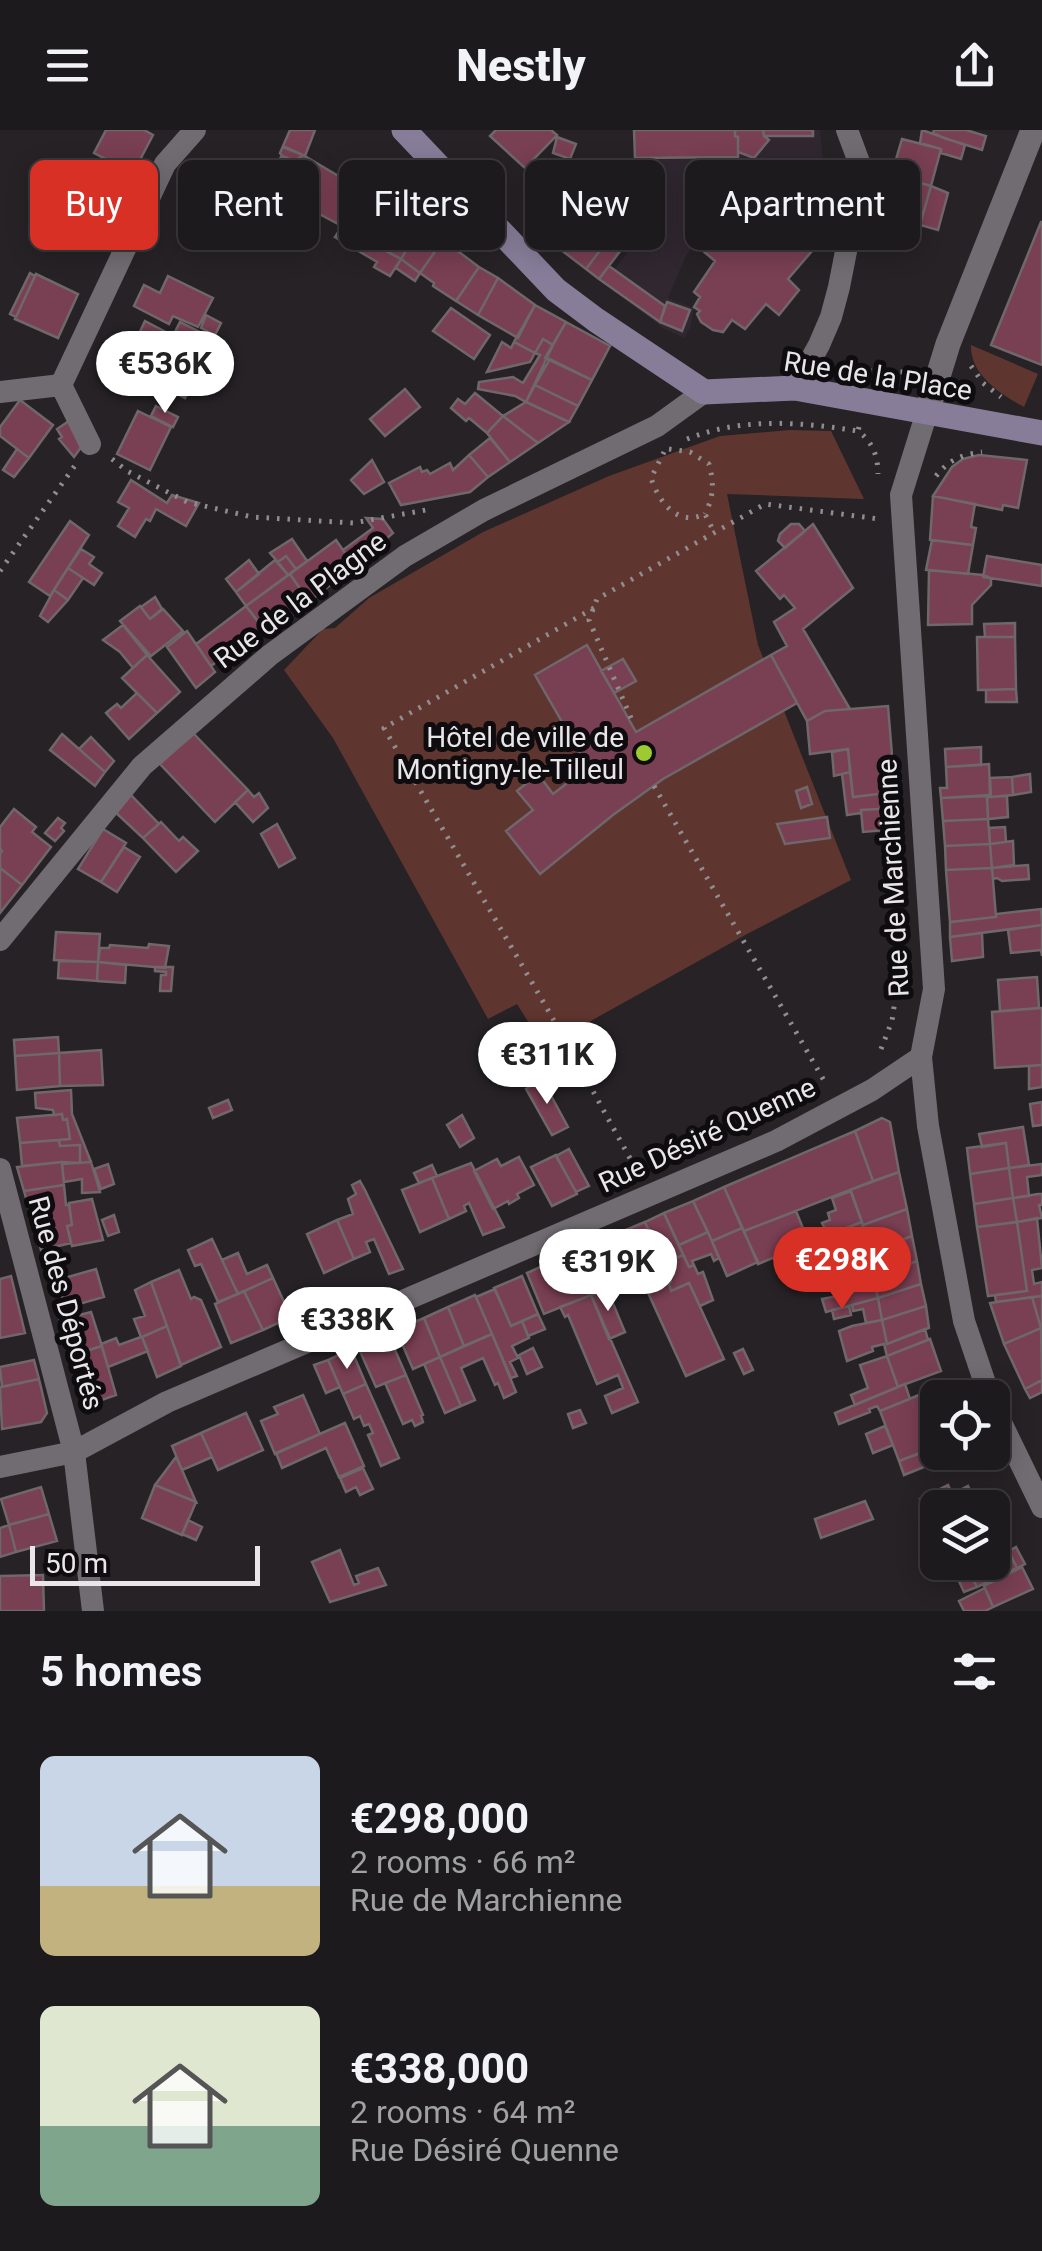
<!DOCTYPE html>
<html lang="en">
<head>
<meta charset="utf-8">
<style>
	:root { --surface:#1c1a1c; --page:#292729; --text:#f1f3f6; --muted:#a0a1a3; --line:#3a383b; --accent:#d93025 }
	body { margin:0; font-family:Roboto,sans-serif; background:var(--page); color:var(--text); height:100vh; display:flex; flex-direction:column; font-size:38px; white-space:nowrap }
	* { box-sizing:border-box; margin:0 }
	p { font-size:32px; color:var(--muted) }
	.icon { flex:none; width:55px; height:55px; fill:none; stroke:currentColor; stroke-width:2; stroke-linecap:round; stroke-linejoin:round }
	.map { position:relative; height:1481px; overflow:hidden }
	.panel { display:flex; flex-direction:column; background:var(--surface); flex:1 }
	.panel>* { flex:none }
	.hud { position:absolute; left:30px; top:30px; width:982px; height:90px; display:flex; gap:20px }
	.controls { position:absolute; left:920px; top:1250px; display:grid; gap:20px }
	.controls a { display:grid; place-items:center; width:90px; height:90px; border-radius:15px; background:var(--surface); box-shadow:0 5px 25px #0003,0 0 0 2px var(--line); font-size:50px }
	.scale { position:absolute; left:30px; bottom:25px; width:230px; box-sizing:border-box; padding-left:10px; border:5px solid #e9e6e9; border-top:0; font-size:28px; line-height:35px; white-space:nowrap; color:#e9e6e9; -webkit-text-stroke:8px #0e0c0e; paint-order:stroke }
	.price { position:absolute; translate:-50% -85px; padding:0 22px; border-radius:35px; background:#fff; color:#222; font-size:32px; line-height:65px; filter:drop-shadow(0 2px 5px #0008) }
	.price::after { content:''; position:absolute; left:50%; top:60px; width:30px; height:22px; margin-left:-15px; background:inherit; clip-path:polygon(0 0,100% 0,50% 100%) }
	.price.active { background:var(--accent); color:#fff }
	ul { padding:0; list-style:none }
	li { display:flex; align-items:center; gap:30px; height:250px; padding:0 40px }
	li span { display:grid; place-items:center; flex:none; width:280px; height:200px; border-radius:15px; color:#555 }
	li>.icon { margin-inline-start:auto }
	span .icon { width:120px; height:120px; fill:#fffc; stroke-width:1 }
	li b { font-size:42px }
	h2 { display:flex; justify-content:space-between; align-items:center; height:120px; padding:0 40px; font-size:42px }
	.pill { padding:0 35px; border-radius:15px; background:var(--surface); box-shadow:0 5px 25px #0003,0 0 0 2px var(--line); font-size:35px; line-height:90px }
	.pill.active { background:var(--accent); color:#fff }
	header { display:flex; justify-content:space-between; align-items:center; height:130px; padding:0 40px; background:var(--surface); font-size:45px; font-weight:800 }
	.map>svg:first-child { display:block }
</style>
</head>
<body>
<header><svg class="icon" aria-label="menu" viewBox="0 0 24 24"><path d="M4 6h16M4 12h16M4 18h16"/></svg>Nestly<svg class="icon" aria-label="share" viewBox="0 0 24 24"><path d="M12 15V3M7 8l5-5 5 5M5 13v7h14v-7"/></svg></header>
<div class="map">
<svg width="1042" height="1481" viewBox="0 0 1042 1481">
	<rect width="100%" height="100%" fill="#262226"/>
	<!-- built -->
	<path fill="#302730" d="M637 0H820L824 39 769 55 740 68 717 84 698 106 685 128 668 168 694 178 690 199 684 208 663 198 603 153 639 108Z"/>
	<!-- green -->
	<path fill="#5f362f" d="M971 215 1038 244 1024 277C1001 264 970 245 971 215Z
		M790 300 831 301 864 369 727 364 758 515 851 750 747 804 544 917 517 874 488 889 333 608 284 540 323 499 335 498 369 468 483 402 609 346 720 306Z"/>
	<!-- building -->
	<path fill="#793f53" stroke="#6f676a" stroke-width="2.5" d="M106 0H144L153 5 133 43 94 23Z
		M290 0H315L305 26 283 16Z
		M496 0H551L557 5 525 38 490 6Z
		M634 0H735V6L738 7V27L635 28Z
		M735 0H763L764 6 769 10 754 28 738 22V7L735 6Z
		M763 0H813V6H764Z
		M922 0 965 15 961 29 941 23V19L920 13Z
		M934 0H966L986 6 982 20 944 8 933 3Z
		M557 7 576 14 570 29 553 23Z
		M902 9 941 19 931 56 910 50 907 59 889 53Z
		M283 16 285 18 303 25 295 31 282 26 280 23Z
		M303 25 362 60 342 96 280 63 295 31Z
		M282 26 295 31 280 63 261 53Z
		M562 42 586 61 576 72 572 69 557 88 539 73Z
		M813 48 833 65 821 79 836 93 788 149 799 160 779 185 766 174 745 199 732 190 723 202 713 200 701 192 697 184 700 181 694 177 700 167 694 162 715 131 702 120 723 96 735 107 781 51 790 60 795 55 805 57Z
		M196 50 224 62 206 95 180 83Z
		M910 50 931 56 920 95 880 86 889 53 907 59Z
		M931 56 948 63 938 100 920 95Z
		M362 60 403 83 384 120 342 96Z
		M572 69 614 102 586 139 543 106Z
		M596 82 614 96 620 92 631 106 627 112 594 86Z
		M403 83 422 95 401 129 384 120Z
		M1041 92H1042V235L991 215Z
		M422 95 443 110 420 143 401 129Z
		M342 96 401 129 390 146 374 137 377 132 335 107Z
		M614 102 627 112 599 149 586 139Z
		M443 110 479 137 456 171 433 156 434 153 420 143Z
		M401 129 420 143 415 151 396 138Z
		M609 136 665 176 660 192 599 149Z
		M479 137 498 148 478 185 456 171Z
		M30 143 35 146 16 187 10 184Z
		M36 144 78 164 58 208 15 189Z
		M168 146 213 168 198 197 173 186 169 194 134 176 144 155 160 163Z
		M498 148 535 175 518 208 478 185Z
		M667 172 690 180 682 201 660 192Z
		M535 175 566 192 553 215 543 209 535 223 514 212Z
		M451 178 490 205 474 229 433 201Z
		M206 185 221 193 215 205 201 198Z
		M145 191 179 209 162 242 129 225Z
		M180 192 210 207 204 220 230 235 224 245 173 220 179 209 173 206Z
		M566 192 610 216 592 250 545 228Z
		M543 209 553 215 526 272 515 266 478 259 479 252 513 247 523 253 540 225 535 223Z
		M502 212 511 218 514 212 535 223 530 232 487 242Z
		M113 218 152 237 141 257 104 238Z
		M550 229 592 250 578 276 535 255Z
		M152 237 191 256 185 268 167 259 169 254 166 253 163 258 145 249Z
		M535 255 578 276 569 292 526 272Z
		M405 259 420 277 385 306 370 289Z
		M475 263 503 286 487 303 469 288 466 291 451 278 458 269 465 274Z
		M20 270 53 295 29 328 0 306V297Z
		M526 272 569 292 538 313 503 286Z
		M156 276 178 287 173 297 151 286Z
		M138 281 171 297 150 340 117 324Z
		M503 286 538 313 510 332 487 303Z
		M69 291 85 312 74 327 59 309 62 307 57 299Z
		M490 308 510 332 488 347 469 325Z
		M17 319 29 328 14 347 3 340Z
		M469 325 488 347 470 362 401 375 389 353 420 337 422 342 427 340 430 344 450 333 453 340Z
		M979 325 1027 330 1018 378 1003 375 1002 380 933 366 952 337 963 329Z
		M372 330 384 352 364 364 351 350Z
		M131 350 167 373 172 365 199 373 186 396 156 379 150 391 146 389 135 407 118 396 129 378 118 372Z
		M933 366 975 374 971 397 976 398 973 415 930 410Z
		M366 388 383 389 393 403 354 436 343 420 373 398Z
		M70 391 89 405 50 466 29 452Z
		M791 394H799L805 401 785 418 778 411 780 404Z
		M813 394 853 458 803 499 850 579 825 581 807 591 771 525 787 516 774 492 795 478 784 465 780 469 756 441Z
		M292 409 307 431 296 439 286 426 278 432 270 423Z
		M336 410 354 436 309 472 290 444Z
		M932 410 973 415 968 444 926 440Z
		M81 419 94 427 89 434 102 443 94 455 68 438Z
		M286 426 296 439 288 445 278 432Z
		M987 426 1042 435V456L983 447Z
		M249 430 259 444 236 462 226 449Z
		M275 430 288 445 246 476 236 462Z
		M68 438 83 448 68 470 54 460Z
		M929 440 983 445 991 448V455L972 475V494L928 495Z
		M290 444 309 472 268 504 246 476Z
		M54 460 68 470 48 492 40 486Z
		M155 467 162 479 150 489 141 477Z
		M140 476 150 489 163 479 183 501 151 526 120 491Z
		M246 476 265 501 255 509 258 512 225 537 219 530 211 536 196 514Z
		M1015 493V507H985L984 494Z
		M123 495 147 525 133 538 120 522 103 510Z
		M187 501 215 542 196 558 167 517Z
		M977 507H1015L1016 559 978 560Z
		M587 515 636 602 771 525 797 573 663 649 613 685 540 744 506 701 533 680 517 661 538 644 553 664 588 637 535 545Z
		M147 525 180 562 157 583 122 548Z
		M623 529 636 551 614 563 601 541Z
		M1016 559 1017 572H986V560Z
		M137 563 157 583 129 609 106 583 117 574 121 578Z
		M888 576 895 662 853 667 848 619 810 624 807 591 825 581Z
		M192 602 248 660 215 692 160 634Z
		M62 604 105 642 95 656 50 620Z
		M91 607 114 631 105 642 79 619Z
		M981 617V635L946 637 945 619Z
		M848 619 850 642 834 646 832 622Z
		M989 634 990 665 941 668 940 658H947L946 637Z
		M850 642 853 667 895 662 896 678 861 680V683L847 685 842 644Z
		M1030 644 1031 662 1013 665 1012 647Z
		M1012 647 1013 665 991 667 990 648Z
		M807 657 812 674 801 678 796 661Z
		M248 660 254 667 259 663 268 678 253 692 235 672Z
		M131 665 159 694 143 708 114 681Z
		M987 666 988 689 943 691 941 668Z
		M1007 666 1008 687 988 689 987 667Z
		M896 678 897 699 863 702 861 680Z
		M14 679 36 697 32 702 51 717 22 755 0 738V724L2 721 0 719V697Z
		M827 687 830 708 785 714 777 694Z
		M58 688 65 693 61 698 64 701 55 711 45 703Z
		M988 689 990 714 945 716 943 691Z
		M161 692 179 711 183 707 198 721 176 742 143 708Z
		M277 694 295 728 279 737 261 704Z
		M1005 697 1006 712 990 714 989 698Z
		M103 699 126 713 101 752 78 739Z
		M1013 711 1014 735 992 738 990 714Z
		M990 714 992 738 946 740 945 716Z
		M124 717 140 727 117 762 101 752Z
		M1028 735 1029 749 1002 751 997 748 993 749 992 738Z
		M0 738 22 755 0 783Z
		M992 738 996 787 950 792 946 740Z
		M1041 779 1042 795 950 807V792L996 787V784Z
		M1042 795V826L1041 820 1011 823 1008 800Z
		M56 802 100 804 98 832 54 830Z
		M982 803 983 827 952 831 950 807Z
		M149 814 169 816 165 838 98 832 100 818H109L110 815 148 818Z
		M59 831 98 832 97 851 58 848Z
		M98 832 126 835 125 853 97 851Z
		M155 837H173L171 861H160L161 845H166V842L155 841Z
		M1037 847 1039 878 1000 881 998 850Z
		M1042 878V935L995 938 992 882Z
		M58 907 59 923 15 926 14 910Z
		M101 920 103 955 60 956 59 923Z
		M59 923 60 956 17 960 15 926Z
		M1042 935V957L1029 959V936Z
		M542 949 568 997 552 1005 526 959Z
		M71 960 72 984 91 1032 80 1033V1015L60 1016 59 1010 70 1009 67 989 63 990 62 984 54 985 53 980 36 978 35 963Z
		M228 970 232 980 213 988 209 978Z
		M1042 972V995L1033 996 1030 974Z
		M62 984 63 990 67 989 70 1009 20 1013 17 988Z
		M462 985 474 1008 460 1017 447 995Z
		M882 988 890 992 899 1042 873 1051 855 1001Z
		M1023 997 1029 1035 1009 1038 1006 1013 982 1017 979 1004Z
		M855 1001 873 1051 744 1101 724 1057Z
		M59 1010 60 1016 80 1015V1033L62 1032 22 1036 20 1013Z
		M1006 1013 1009 1038 970 1044 967 1018Z
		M569 1019 589 1056 576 1062 556 1026Z
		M556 1025 577 1064 552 1076 531 1037Z
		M519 1027 534 1055 517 1064 519 1068 509 1074 508 1071 493 1079 474 1041 497 1029 501 1036Z
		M62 1032 64 1055 24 1061 17 1037Z
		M91 1032 100 1062 82 1063V1049L64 1052 62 1034Z
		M471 1033 504 1097 483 1105 469 1073 464 1076 466 1081 449 1089 432 1048Z
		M108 1034 114 1054 101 1059 94 1039Z
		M1042 1034V1045L1027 1047 1029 1066 1013 1068 1009 1038Z
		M432 1035 437 1046 419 1053 414 1043Z
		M1009 1038 1013 1068 974 1074 970 1044Z
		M899 1042 907 1079 863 1095 850 1060Z
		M432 1048 449 1089 420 1102 402 1060Z
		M360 1051 365 1060 403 1139 389 1144 374 1109 366 1112 370 1122 354 1129 337 1090 353 1084 348 1069 356 1064 352 1055Z
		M64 1055 66 1075H69L72 1095 67 1096 71 1113 41 1120 24 1061Z
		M724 1057 742 1098 712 1111 693 1071Z
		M851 1061 862 1092 828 1105 822 1093 830 1090 828 1083 836 1080 832 1068Z
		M1038 1064H1042V1075H1039L1042 1088 1017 1092 1013 1068Z
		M1013 1068 1017 1092 977 1097 974 1074Z
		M92 1069 103 1110 72 1116 67 1096 72 1095 69 1073Z
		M693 1071 708 1102 679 1115 664 1083Z
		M907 1079 912 1106 868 1122 863 1095Z
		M796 1081 809 1113 758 1134 744 1101Z
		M664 1083 683 1125 663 1134 645 1092Z
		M114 1085 119 1102 108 1106 102 1090Z
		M1037 1088 1042 1138 1032 1140 1034 1154 1042 1152V1166L996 1172 995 1165 1027 1161 1017 1092Z
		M337 1090 354 1129 324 1143 307 1104Z
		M645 1092 663 1134 640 1145 621 1102Z
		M862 1092 868 1122 817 1138 812 1117 848 1108 849 1111 853 1110 851 1096Z
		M1017 1092 1027 1161 988 1166 977 1097Z
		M742 1098 758 1132 727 1146 712 1111Z
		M610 1102 617 1104 635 1147 620 1153 601 1110 603 1106Z
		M708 1102 719 1128 714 1131 711 1124 692 1131 694 1135 689 1137 679 1115Z
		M912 1106 917 1131 873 1148 868 1122Z
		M212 1109 238 1164 218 1172 201 1134 195 1136 188 1120Z
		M601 1110 620 1153 591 1165 574 1122Z
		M797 1117 803 1130 783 1138 777 1126Z
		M574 1122 591 1165 544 1184 527 1143Z
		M868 1122 873 1146 842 1153 838 1134 821 1141 820 1137Z
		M238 1123 247 1144 267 1135 273 1148 238 1164 222 1130Z
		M683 1125 689 1137 694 1135 698 1144 703 1142 713 1170 700 1176 689 1153 671 1161 669 1153 671 1152 663 1134Z
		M917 1131 921 1154 878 1168 873 1148Z
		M663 1134 671 1152 669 1153 671 1161 689 1153 724 1229 686 1246 640 1145Z
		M96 1139 104 1167 65 1178 57 1150Z
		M179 1140 191 1169 194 1167 201 1170 221 1217 181 1235 151 1152Z
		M11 1146 25 1203 0 1208V1149Z
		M522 1146 538 1184 511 1196 494 1158Z
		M873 1146 878 1168 826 1182 822 1169 853 1163 850 1150Z
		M273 1148 291 1187 263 1200 244 1161Z
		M151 1152 167 1196 142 1207 148 1221 108 1237 101 1214 116 1208 119 1215 141 1207 134 1189 145 1186 135 1160Z
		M921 1154 926 1176 882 1190 878 1168Z
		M495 1159 511 1196 522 1191 529 1208 512 1216 518 1228 510 1232 517 1246 511 1248 476 1167Z
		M607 1159 625 1202 609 1209 591 1165Z
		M244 1161 263 1200 231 1213 215 1174Z
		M475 1165 492 1204 464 1216 448 1177Z
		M591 1165 638 1272 612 1283 605 1266 623 1258 618 1245 597 1254 568 1185 565 1187 560 1177Z
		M1042 1166V1198H1041L1032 1167Z
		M1032 1167 1041 1198 1004 1214 990 1173Z
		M878 1168 882 1190 866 1193 863 1179 853 1181 852 1175Z
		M849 1176 851 1185 834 1189 832 1180Z
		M926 1176 929 1198 887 1214 882 1190Z
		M448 1177 464 1216 440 1227 424 1188Z
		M91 1182 102 1216 76 1224 74 1212 67 1213 60 1190Z
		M538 1184 545 1199 528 1206 522 1191Z
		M424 1188 440 1227 413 1239 396 1200Z
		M882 1190 887 1214 925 1199 928 1210 887 1226 884 1214 872 1217 873 1221 847 1231 839 1201 852 1196Z
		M167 1196 181 1236 157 1247 142 1207Z
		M1041 1198 1042 1250 1025 1259 1004 1214Z
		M388 1204 406 1245 376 1257 358 1217Z
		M492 1204 516 1262 504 1268 498 1253 495 1255 483 1228 461 1238 475 1270 461 1276 440 1227Z
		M930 1209 941 1241 898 1257 887 1226Z
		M102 1216 116 1265 93 1273 86 1268 76 1224Z
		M533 1218 542 1237 527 1244 519 1225Z
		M351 1219 366 1254 343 1264 328 1230Z
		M743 1219 753 1240 744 1244 734 1223Z
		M887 1226 898 1257 855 1275 851 1265 868 1258 860 1235Z
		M440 1227 461 1276 445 1283 424 1234Z
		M34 1230 39 1249 2 1257 0 1237Z
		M328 1230 340 1257 326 1263 314 1235Z
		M406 1245 423 1285 421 1286 423 1292 415 1296 412 1290 403 1294 385 1253Z
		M39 1249 47 1283 41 1292 2 1299 0 1257Z
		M1042 1250V1262L1030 1268 1025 1259Z
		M366 1254 399 1328 381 1336 368 1305 373 1303 369 1294 364 1296 360 1286 354 1289 343 1264Z
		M905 1254 910 1269 880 1281 877 1276 869 1279 870 1282 839 1294 835 1283Z
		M303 1265 320 1304 275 1324 261 1291 278 1284 274 1277Z
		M919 1265 938 1316 899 1331 880 1281Z
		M580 1280 586 1293 573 1298 568 1284Z
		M246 1283 263 1320 218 1340 201 1303Z
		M345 1293 364 1336 339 1347 326 1318 282 1338 276 1323Z
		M885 1296 893 1315 873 1323 866 1304Z
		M201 1303 212 1327 182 1340 172 1316Z
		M929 1320 934 1333 904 1345 899 1331Z
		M176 1327 182 1340 196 1372 155 1355Z
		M363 1338 373 1359 360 1365 356 1357 346 1362 340 1348Z
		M155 1355 196 1372 182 1405 142 1388Z
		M948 1355 952 1364 968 1356 977 1376 986 1372 988 1378H938V1412L922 1378 924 1377 920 1369Z
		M41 1357 49 1384 9 1395 1 1369Z
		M865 1371 873 1389 821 1408 815 1389Z
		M49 1384 57 1411 16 1422 9 1395Z
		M188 1390 202 1397 196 1410 182 1404Z
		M9 1395 16 1422 0 1427V1398Z
		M999 1404 1017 1438 977 1457 965 1432H992V1407Z
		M1016 1417 1025 1434 1017 1438 1009 1421Z
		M340 1420 354 1455 359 1453 356 1446 378 1438 386 1455 330 1472 312 1432Z
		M950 1432H965L977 1457 964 1462Z
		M1022 1437 1033 1459 993 1477 984 1456Z
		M43 1445 44 1481H0V1446Z
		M985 1458 993 1477 985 1481H964L959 1471Z"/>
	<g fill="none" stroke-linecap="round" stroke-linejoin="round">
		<!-- path -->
		<path stroke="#908d90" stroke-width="5" stroke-dasharray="2.5 8" stroke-linecap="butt" d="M971 236 983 253 1001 267
			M869 241 905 242 911 239
			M859 297 858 301C873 312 878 327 878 344
			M687 309C742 287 801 292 858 301
			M669 319 690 322 709 334C714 353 714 366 705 384
			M664 322 651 348C659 372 677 397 705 384L714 402
			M112 329 127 341 187 372 252 387 353 393 426 380
			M936 346C950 329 961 325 982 322
			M0 441 76 334
			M594 478 384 598 552 887 637 1041
			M631 588 589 490 597 469 765 374 879 389
			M654 656 826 954
			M881 919 892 891 902 823"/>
		<!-- minor -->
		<path stroke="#716c71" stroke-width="22" d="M61 255 90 314
			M795 258 819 215 831 187 839 157 862 40 847 0
			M0 262 61 255 165 34 195 0
			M927 282 901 365 934 859 921 927 928 996 964 1191 990 1268
			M0 810 142 636 270 525 405 426 484 380 657 296 704 262
			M0 1039 74 1322 93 1481
			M992 1274 1042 1377
			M0 1337 74 1322 167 1272 776 1011 872 960 921 927"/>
		<!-- tertiary -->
		<path stroke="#716c71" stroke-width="25" d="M927 282 948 214 1033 0"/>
		<!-- secondary -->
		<path stroke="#877d99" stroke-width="25" d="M404 0 556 160 596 190 704 262 795 258 1042 303"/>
	</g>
	<!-- markers -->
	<circle fill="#9dca30" stroke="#0e0c0e" stroke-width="4" cx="644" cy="623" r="10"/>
	<g text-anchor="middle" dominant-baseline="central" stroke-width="10" stroke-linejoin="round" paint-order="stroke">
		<!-- street labels -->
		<g font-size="28" fill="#e9e6e9" stroke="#0e0c0e">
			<text transform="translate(878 246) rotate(9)">Rue de la Place</text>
			<text transform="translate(300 470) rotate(-37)">Rue de la Plagne</text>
			<text transform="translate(893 748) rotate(-93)">Rue de Marchienne</text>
			<text transform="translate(707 1005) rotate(-25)">Rue Désiré Quenne</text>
			<text transform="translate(66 1173) rotate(75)">Rue des Déportés</text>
		</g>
		<!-- poi labels -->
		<g font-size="28" fill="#e9e6e9" stroke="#0e0c0e" text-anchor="end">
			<text x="624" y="607">Hôtel de ville de<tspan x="624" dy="32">Montigny-le-Tilleul</tspan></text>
		</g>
	</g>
</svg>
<div class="controls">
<a><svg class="icon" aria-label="locate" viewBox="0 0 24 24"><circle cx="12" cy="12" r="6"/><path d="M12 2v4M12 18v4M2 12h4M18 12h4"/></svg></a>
<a><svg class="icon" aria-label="layers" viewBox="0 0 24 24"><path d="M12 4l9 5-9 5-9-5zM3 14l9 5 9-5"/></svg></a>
</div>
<div class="scale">50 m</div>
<b class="price" style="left:165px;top:286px">€536K</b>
<b class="price" style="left:547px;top:977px">€311K</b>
<b class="price active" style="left:842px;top:1182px">€298K</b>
<b class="price" style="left:608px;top:1184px">€319K</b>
<b class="price" style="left:347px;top:1242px">€338K</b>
<div class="hud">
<a class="pill active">Buy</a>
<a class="pill">Rent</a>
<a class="pill">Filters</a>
<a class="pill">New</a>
<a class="pill">Apartment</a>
</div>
</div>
<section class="panel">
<h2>5 homes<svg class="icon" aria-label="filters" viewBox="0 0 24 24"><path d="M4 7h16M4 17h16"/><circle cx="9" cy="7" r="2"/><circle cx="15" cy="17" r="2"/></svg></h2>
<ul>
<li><span style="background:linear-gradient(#c9d6e8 65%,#c2b280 0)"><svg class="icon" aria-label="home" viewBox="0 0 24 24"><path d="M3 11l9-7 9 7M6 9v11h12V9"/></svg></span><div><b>€298,000</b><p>2 rooms · 66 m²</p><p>Rue de Marchienne</p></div></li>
<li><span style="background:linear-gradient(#dfe7d0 60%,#7fa58c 0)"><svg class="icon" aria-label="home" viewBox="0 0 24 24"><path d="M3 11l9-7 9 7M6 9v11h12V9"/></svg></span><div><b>€338,000</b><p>2 rooms · 64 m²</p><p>Rue Désiré Quenne</p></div></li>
</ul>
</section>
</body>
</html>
